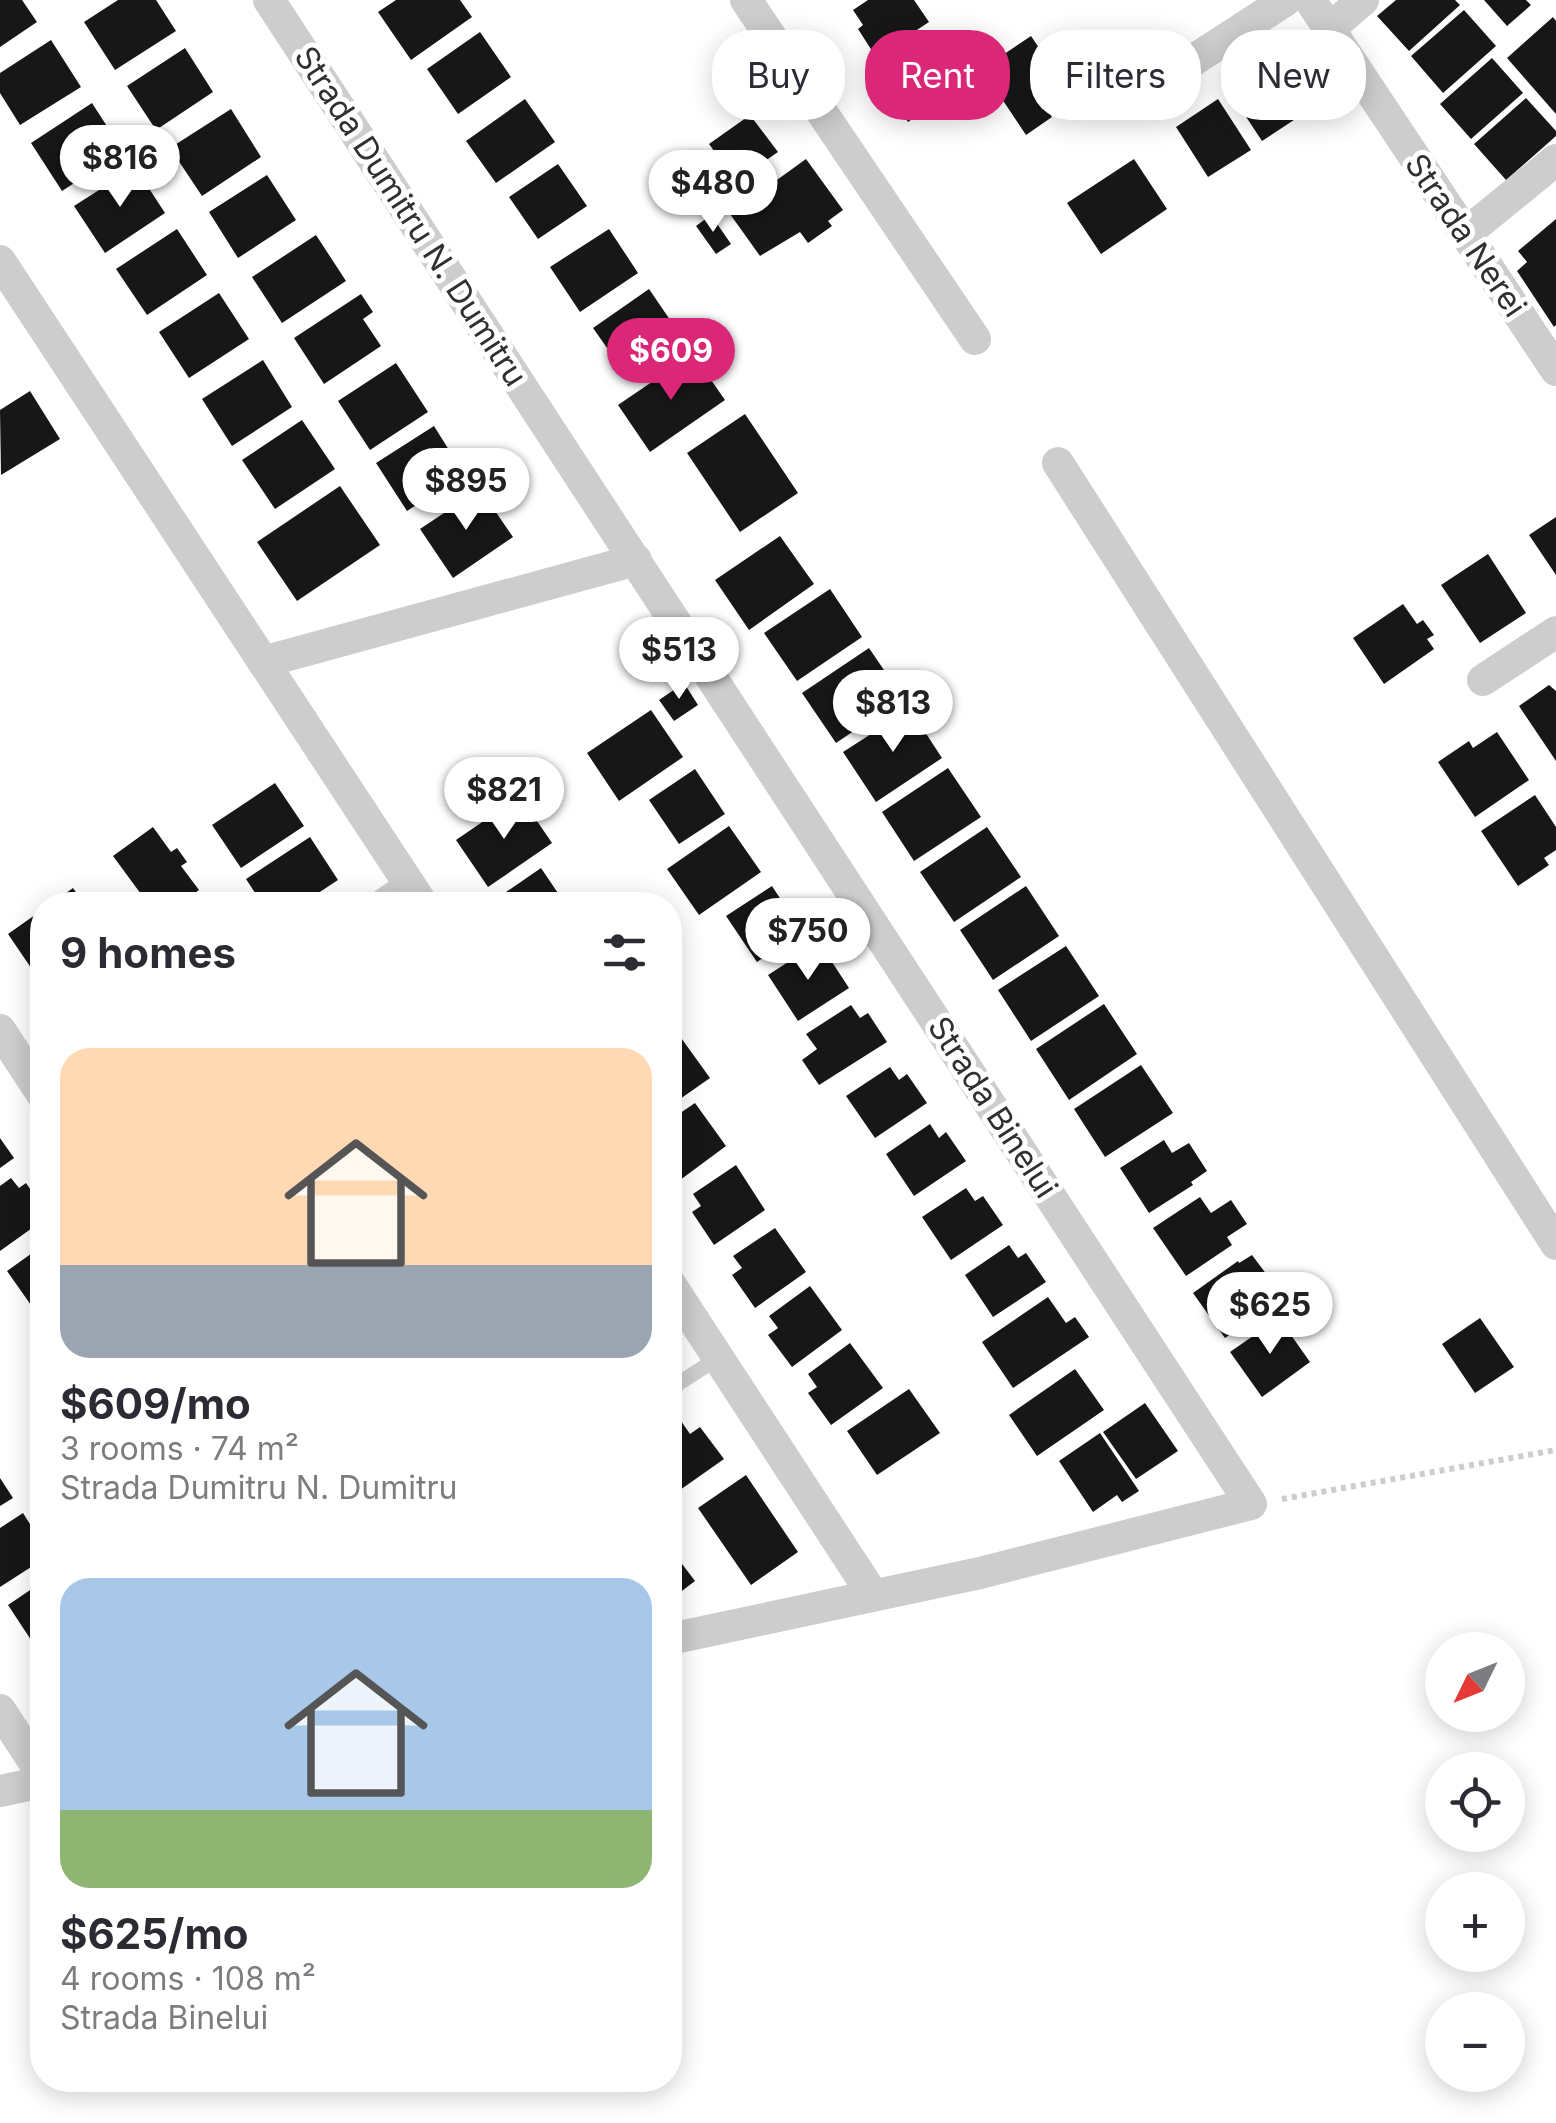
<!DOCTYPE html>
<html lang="en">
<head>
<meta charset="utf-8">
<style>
	:root { --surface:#fff; --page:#f2f2f3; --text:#2b2b33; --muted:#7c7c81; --accent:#db2777 }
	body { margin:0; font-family:Inter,sans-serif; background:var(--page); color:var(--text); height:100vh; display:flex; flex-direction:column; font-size:38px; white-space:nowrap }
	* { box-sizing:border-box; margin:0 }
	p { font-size:32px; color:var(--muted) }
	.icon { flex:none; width:55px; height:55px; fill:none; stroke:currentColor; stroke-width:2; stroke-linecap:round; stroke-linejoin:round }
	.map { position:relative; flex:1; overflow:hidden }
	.drawer { position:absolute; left:30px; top:892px; width:652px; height:1200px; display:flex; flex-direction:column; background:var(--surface); border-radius:40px; box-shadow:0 5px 25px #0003 }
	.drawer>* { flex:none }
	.top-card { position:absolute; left:712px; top:30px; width:692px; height:90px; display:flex; gap:20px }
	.needle { width:65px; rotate:227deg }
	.controls { position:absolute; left:1425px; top:1632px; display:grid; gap:20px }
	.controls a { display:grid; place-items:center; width:100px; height:100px; border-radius:50%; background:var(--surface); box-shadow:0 5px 25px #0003; font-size:50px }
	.price { position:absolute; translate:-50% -85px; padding:0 22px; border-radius:35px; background:#fff; color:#222; font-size:32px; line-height:65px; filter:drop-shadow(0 2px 5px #0008) }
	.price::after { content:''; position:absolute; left:50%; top:60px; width:30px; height:22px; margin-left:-15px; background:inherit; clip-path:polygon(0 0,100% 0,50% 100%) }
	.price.active { background:var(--accent); color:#fff }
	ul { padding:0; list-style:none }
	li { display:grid; align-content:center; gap:20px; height:530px; padding:0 30px }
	li span { display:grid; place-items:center; height:310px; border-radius:30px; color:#555 }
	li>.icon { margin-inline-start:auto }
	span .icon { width:180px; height:180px; fill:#fffc; stroke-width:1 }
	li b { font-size:42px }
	h2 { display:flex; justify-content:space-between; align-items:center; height:120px; padding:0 30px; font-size:42px }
	.pill { padding:0 35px; border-radius:40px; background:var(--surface); box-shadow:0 5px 25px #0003; font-size:35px; line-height:90px }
	.pill.active { background:var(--accent); color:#fff }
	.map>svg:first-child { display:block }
</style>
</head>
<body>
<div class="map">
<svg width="1556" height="2123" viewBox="0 0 1556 2123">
	<rect width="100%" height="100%" fill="#fff"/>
	<!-- building -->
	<path fill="#171717" d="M0 0H22L37 22 0 47Z
		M118 0H156L176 31 115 70 84 22Z
		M396 0H460L472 17 411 60 378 12Z
		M868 0H914L929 22 876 57 858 29 863 25 853 10Z
		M1396 0H1455L1460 5 1409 51 1377 16Z
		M1484 0H1526L1531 5 1507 26Z
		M1464 10 1496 46 1443 93 1411 56Z
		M1553 17 1556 21V114L1507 58Z
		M480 32 511 77 458 114 427 69Z
		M1031 36 1068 91 1045 107 1052 117 1026 135 982 69Z
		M937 37 967 82 908 122 889 94 895 90 884 73Z
		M51 40 81 87 20 125 0 93V73Z
		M185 48 213 92 156 130 127 86Z
		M1492 58 1523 93 1471 139 1440 104Z
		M1271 64 1303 114 1262 141 1229 91Z
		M1526 98 1556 131V136L1506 180 1474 144Z
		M525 99 555 142 496 183 466 141Z
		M1218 99 1251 150 1208 177 1176 127Z
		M92 103 123 151 62 191 31 143Z
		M231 109 261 157 202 196 170 148Z
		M750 115 778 152 736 181 709 144Z
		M806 159 843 210 828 221 832 226 808 243 800 232 760 256 730 214Z
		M1134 159 1167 209 1101 254 1067 203Z
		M558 164 587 206 538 239 509 197Z
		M135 167 165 213 105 253 74 206Z
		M267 175 296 220 238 258 209 212Z
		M711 215 731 244 716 254 696 226Z
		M1556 219V325L1554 327 1517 271 1527 262 1518 251Z
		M177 229 207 275 147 315 116 269Z
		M609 229 638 273 580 312 550 267Z
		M316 235 346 281 282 323 252 277Z
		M649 289 679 333 624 372 593 328Z
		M219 293 249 339 189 378 159 332Z
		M361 294 373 312 363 319 381 346 324 384 294 338Z
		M693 354 725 400 650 452 618 405Z
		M263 360 292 407 232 446 202 399Z
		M396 363 428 412 370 450 338 401Z
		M30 391 60 439 1 475 0 410Z
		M745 414 798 493 740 532 687 453Z
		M302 420 335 469 275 509 242 460Z
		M434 426 464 474 407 511 376 463Z
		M340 486 380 545 297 601 257 542Z
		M480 489 513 537 453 578 420 529Z
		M1556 517V575L1529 535Z
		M780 536 814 584 749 630 715 580Z
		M1488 554 1526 613 1480 643 1441 585Z
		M830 589 862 637 797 681 764 633Z
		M1403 604 1417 624 1423 620 1434 635 1427 639 1434 649 1384 684 1353 638Z
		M869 648 903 698 836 743 802 693Z
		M684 683 698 705 674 721 659 700Z
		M1549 685 1556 691V761L1519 706Z
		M910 709 942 758 876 802 843 752Z
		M651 710 683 757 619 801 587 753Z
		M1497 732 1529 780 1475 817 1438 762 1469 741 1473 748Z
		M948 768 981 817 914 861 882 812Z
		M695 769 725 814 679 844 649 800Z
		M275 783 304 826 241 868 212 825Z
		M1535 795 1556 827V850L1544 858 1549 865 1518 886 1481 831Z
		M520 796 552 843 488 887 456 840Z
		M729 826 761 872 699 915 667 869Z
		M153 827 171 852 177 848 187 862 181 866 199 890 178 905H149L113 856Z
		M987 827 1021 877 954 922 920 872Z
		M310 837 338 880 300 905H263L246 879Z
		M541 868 566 905H496L493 901Z
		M772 886 802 932 757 962 726 916Z
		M1026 886 1059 936 993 980 960 930Z
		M73 888 85 905H49Z
		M42 910V984L8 934Z
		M813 946 823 963 830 959 849 988 798 1021 768 975Z
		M1066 946 1099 996 1031 1041 998 990Z
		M1104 1004 1137 1054 1069 1100 1036 1049Z
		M851 1005 860 1018 868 1013 887 1042 819 1085 802 1060 817 1049 806 1034Z
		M679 1035 710 1078 670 1106V1041Z
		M1141 1065 1173 1113 1105 1157 1074 1109Z
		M890 1067 899 1080 907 1074 927 1103 875 1138 846 1096Z
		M695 1103 726 1146 676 1183 670 1175V1120Z
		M930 1124 939 1138 946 1132 966 1161 914 1196 886 1154Z
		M0 1138 14 1158 0 1168Z
		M1164 1140 1172 1153 1189 1143 1207 1171 1191 1182 1193 1185 1149 1213 1120 1168Z
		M736 1165 765 1210 714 1245 692 1212 701 1206 693 1194Z
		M11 1178 19 1188 26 1183 42 1206V1221L0 1251V1186Z
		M966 1188 975 1201 983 1196 1003 1225 951 1260 922 1217Z
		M1200 1197 1211 1213 1231 1200 1247 1224 1227 1237 1232 1245 1186 1276 1153 1228Z
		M775 1228 806 1272 755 1308 732 1275 742 1268 733 1256Z
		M1009 1245 1018 1258 1026 1253 1046 1282 993 1317 965 1275Z
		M42 1246V1311L38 1315 7 1271Z
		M1252 1255 1267 1275 1254 1285 1270 1306 1225 1338 1193 1293 1238 1261 1239 1263Z
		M810 1286 842 1330 792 1367 768 1335 778 1328 769 1316Z
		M1048 1297 1066 1323 1075 1317 1089 1337 1013 1388 982 1342Z
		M1279 1318 1310 1362 1262 1397 1230 1352Z
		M1480 1318 1514 1367 1475 1393 1442 1344Z
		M850 1343 883 1388 831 1425 808 1393 817 1387 808 1374Z
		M1075 1369 1104 1410 1037 1456 1009 1415Z
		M909 1389 940 1433 877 1475 847 1431Z
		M1145 1403 1178 1451 1136 1479 1103 1432Z
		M679 1418 690 1434 700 1427 724 1459 670 1497V1424Z
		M1100 1433 1139 1491 1122 1502 1117 1495 1093 1512 1059 1461Z
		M746 1475 798 1552 751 1585 698 1508Z
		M0 1478 13 1498 0 1506Z
		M23 1513 42 1543V1560L0 1587V1528Z
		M670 1548 695 1581 670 1600Z
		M42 1582V1645L37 1649 8 1605Z"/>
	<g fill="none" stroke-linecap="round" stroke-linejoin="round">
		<!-- path -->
		<path stroke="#cdcdcd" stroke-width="6" stroke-dasharray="5 5" stroke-linecap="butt" d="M1282 1499 1556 1450"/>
		<!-- lane -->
		<path stroke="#cdcdcd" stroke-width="15" d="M368 905 406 879
			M670 1389 718 1358"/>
		<!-- street -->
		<path stroke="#cdcdcd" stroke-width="32" d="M269 0 1251 1504 980 1573 670 1639
			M746 0 975 339
			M1310 0 1556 370
			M1329 29 1363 0
			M1126 104 1286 0
			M1465 234 1556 160
			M0 261 423 905
			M1058 463 1556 1244
			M263 662 636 560
			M1483 680 1556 632
			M0 1030 42 1094
			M670 1284 873 1595
			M0 1710 42 1774
			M0 1791 42 1782"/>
	</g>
	<g text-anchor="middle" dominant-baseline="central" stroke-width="10" stroke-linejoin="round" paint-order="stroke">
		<!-- street labels -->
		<g font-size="32" fill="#303030" stroke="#fff">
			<text transform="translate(411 216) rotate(57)">Strada Dumitru N. Dumitru</text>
			<text transform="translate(1466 235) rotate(56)">Strada Nerei</text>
			<text transform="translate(993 1107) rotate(57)">Strada Binelui</text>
		</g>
	</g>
</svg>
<div class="controls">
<a><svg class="needle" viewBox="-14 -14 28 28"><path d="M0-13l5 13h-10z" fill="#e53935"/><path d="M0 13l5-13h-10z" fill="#7c7c81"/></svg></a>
<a><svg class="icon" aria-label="locate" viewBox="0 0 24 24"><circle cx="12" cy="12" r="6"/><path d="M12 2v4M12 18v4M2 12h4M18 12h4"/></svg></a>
<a>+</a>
<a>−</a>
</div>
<b class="price" style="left:120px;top:210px">$816</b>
<b class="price" style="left:713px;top:235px">$480</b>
<b class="price active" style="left:671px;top:403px">$609</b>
<b class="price" style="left:466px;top:533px">$895</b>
<b class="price" style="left:679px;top:702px">$513</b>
<b class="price" style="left:893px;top:755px">$813</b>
<b class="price" style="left:504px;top:842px">$821</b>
<b class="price" style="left:808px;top:983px">$750</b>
<b class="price" style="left:1270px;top:1357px">$625</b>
<div class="top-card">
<a class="pill">Buy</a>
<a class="pill active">Rent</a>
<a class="pill">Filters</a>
<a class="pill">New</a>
</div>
<section class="drawer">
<h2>9 homes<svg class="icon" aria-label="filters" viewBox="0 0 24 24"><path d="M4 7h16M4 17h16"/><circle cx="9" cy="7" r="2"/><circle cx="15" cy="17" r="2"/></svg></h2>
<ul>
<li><span style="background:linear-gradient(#ffd9b3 70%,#9aa5b1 0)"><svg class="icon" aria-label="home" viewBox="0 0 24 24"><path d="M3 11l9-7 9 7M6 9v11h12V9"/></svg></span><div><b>$609/mo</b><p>3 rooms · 74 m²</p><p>Strada Dumitru N. Dumitru</p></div></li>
<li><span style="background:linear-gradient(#a9c7e8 75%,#8fb573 0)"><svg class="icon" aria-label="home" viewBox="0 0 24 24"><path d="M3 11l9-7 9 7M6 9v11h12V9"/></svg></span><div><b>$625/mo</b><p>4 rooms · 108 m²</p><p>Strada Binelui</p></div></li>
</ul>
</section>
</div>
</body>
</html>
